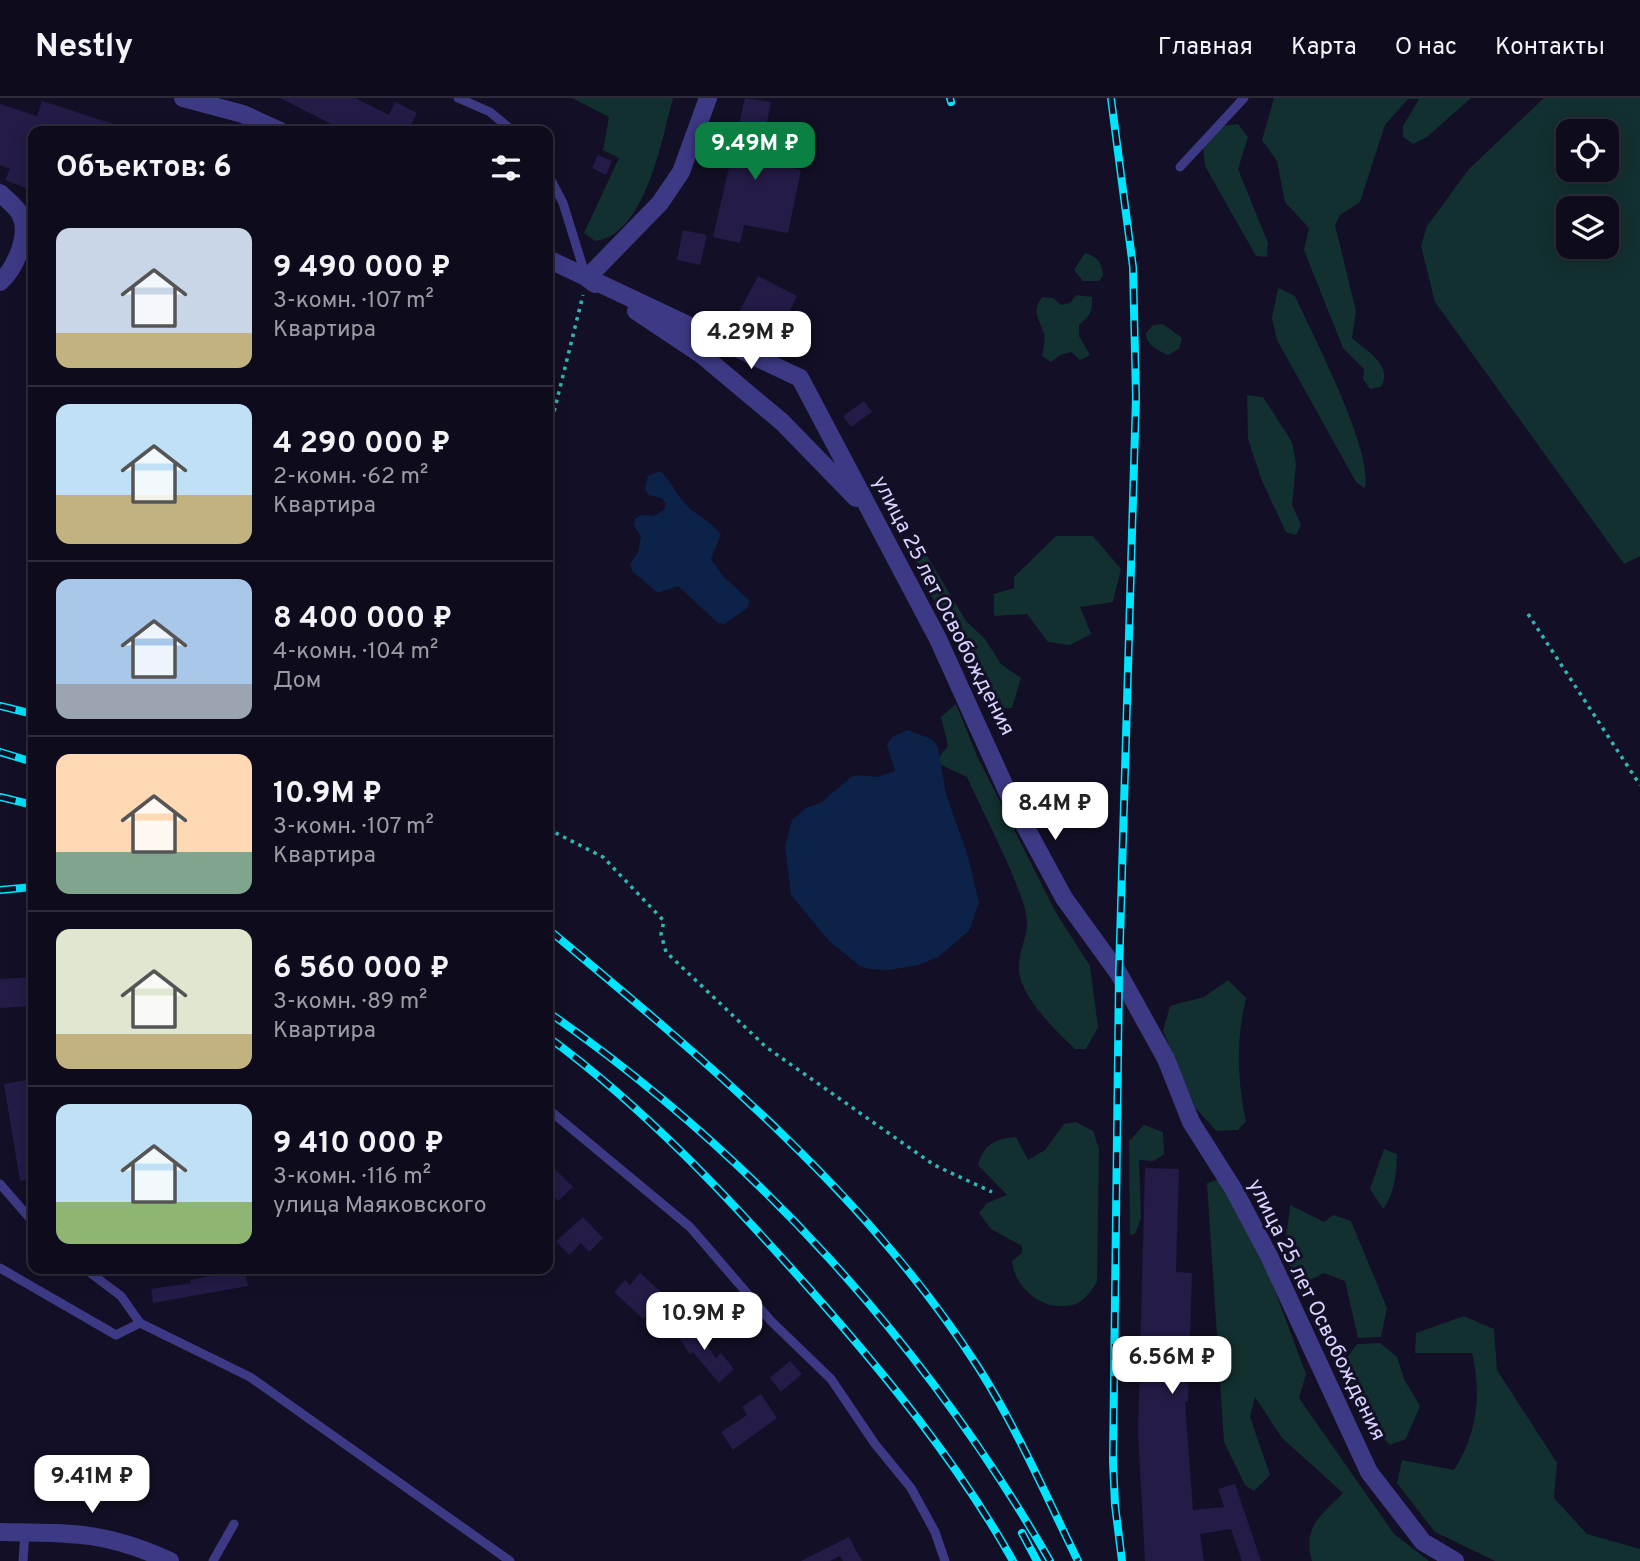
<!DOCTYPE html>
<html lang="ru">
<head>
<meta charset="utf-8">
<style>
	:root { --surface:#0e0b1c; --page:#171425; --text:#f1f3f6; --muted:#9b9ba3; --line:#2e2b3b; --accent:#0b8043 }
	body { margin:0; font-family:Overpass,sans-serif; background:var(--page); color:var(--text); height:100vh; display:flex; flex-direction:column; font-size:26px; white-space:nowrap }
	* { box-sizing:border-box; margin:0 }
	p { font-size:23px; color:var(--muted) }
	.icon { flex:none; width:38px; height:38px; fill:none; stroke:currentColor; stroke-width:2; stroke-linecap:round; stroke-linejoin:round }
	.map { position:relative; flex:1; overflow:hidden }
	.side { position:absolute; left:28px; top:28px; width:525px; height:1148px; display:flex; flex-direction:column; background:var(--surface); border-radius:14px; box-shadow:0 4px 18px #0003,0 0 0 2px var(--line) }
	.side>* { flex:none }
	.buttons { position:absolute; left:1556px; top:21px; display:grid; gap:14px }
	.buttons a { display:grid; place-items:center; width:63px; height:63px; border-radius:14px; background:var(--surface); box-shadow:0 4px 18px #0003,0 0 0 2px var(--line); font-size:35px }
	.price { position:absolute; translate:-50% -60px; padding:0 16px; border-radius:14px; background:#fff; color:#222; font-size:23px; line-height:46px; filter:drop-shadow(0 2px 4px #0008) }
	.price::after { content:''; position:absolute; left:50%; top:42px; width:21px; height:16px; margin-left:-10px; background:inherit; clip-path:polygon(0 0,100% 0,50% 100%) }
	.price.on { background:var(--accent); color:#fff }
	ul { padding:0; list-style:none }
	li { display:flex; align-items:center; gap:21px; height:175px; padding:0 28px }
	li+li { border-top:2px solid var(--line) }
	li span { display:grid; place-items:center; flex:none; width:196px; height:140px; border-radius:14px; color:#555 }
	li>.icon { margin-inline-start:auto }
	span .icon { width:84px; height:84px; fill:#fffc; stroke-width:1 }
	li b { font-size:30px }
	h2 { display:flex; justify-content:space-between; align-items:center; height:84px; padding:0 28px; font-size:30px }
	header { display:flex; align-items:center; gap:42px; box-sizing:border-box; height:98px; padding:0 35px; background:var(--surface); border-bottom:2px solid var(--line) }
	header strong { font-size:33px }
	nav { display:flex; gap:38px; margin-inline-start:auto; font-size:24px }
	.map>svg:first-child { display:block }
</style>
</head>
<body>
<header>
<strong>Nestly</strong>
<nav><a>Главная</a><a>Карта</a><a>О нас</a><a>Контакты</a></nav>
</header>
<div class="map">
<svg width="1640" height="1463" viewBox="0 0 1640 1463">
	<rect width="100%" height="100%" fill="#130f26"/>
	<!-- green -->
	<path fill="#12302f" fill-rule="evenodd" d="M572 0H673C662 41 645 138 595 143L584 135 619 60 603 52 609 19Z
		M1274 0H1471L1427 39 1413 46 1403 39V28L1419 1H1408L1385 27 1360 104 1340 117 1335 127 1356 213 1352 240C1368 254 1393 267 1381 289L1370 291 1363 281 1364 271 1343 250 1304 152 1309 130 1285 104 1277 63 1262 42Z
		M1544 0H1640V458L1624 466 1435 204 1421 148 1427 128 1469 71ZM1568 33H1606V72H1568ZM1568 110H1606V149H1568Z
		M1238 26 1248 39 1238 71 1268 145 1267 159 1256 158 1205 68 1202 40 1222 28Z
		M1085 155C1098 159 1102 165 1103 178L1099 183H1083L1074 172Z
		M1278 190 1295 198C1313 238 1374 353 1365 391L1356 384 1277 242 1272 220Z
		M1076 197 1092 199C1093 213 1090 218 1079 227V238L1090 257 1080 262 1071 254 1060 257 1051 264 1042 258C1043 251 1046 242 1044 236 1039 219 1031 215 1042 199L1053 200 1061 207 1070 205Z
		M1163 226 1182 240 1179 251 1168 257C1158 252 1146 248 1146 235L1153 227Z
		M1247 297 1263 299 1292 344 1296 365 1292 407 1301 427 1296 437 1286 434 1262 383 1248 341Z
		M1056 438H1093L1121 471 1113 504 1080 509 1091 536 1070 547 1048 544 1027 516 994 518V496L1014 490V479Z
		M923 451 966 523 985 541 1001 566 1021 580 1012 610 992 611 922 480 914 459Z
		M956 606 977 658 1055 813 1090 868 1098 929 1086 951H1075C1056 933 1017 896 1019 868 1021 838 1034 836 1022 801 1007 759 985 719 967 679L935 664 948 648 941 619Z
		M1228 882 1246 900C1236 942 1237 981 1246 1023L1238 1032 1216 1033 1195 1009 1163 933 1170 908 1204 899Z
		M1076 1024 1093 1033 1099 1051 1097 1184C1092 1191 1086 1201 1078 1205 1048 1217 1015 1193 1012 1163L1022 1155V1148L991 1131 979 1115 987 1105 1007 1097 978 1067C984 1047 995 1040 1016 1039L1028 1062 1045 1052 1064 1026Z
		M1144 1027 1163 1034 1164 1056 1154 1063 1139 1062 1141 1120 1135 1136 1130 1137 1129 1043Z
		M1384 1051 1397 1056C1397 1072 1394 1099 1383 1111L1370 1091Z
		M1221 1081 1270 1180 1306 1276 1299 1300 1394 1436 1429 1463H1312C1302 1428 1321 1418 1343 1395L1282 1340 1255 1299 1250 1319 1270 1377 1254 1393 1245 1387 1224 1344 1207 1085Z
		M1290 1107 1324 1124 1333 1117 1351 1123 1387 1210 1381 1239 1358 1240 1345 1183 1324 1175 1304 1185C1273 1157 1288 1145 1290 1107Z
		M1464 1218 1494 1231 1497 1272 1557 1365 1554 1400 1587 1436 1640 1451V1463H1495L1435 1434 1397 1385 1402 1362 1454 1372C1477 1336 1482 1297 1472 1255H1415L1416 1235Z
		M1380 1245 1397 1259 1404 1281 1420 1308 1406 1341 1390 1347C1361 1315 1352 1304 1346 1261L1357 1246Z"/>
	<!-- water -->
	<path fill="#0c2248" d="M660 373C673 384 677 399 689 410 700 419 712 425 721 436L711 461 722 477 750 503 747 510 725 526 718 525 678 488 658 495 632 473 630 466 638 454 641 439 634 427 635 421 641 417 653 418 664 412 666 406 662 400 648 397 645 390 648 378Z
		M908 632 933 642 938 650 946 696 968 758 979 805 969 833 938 859 919 867 889 872 869 871 860 868 829 843 791 797 785 749 792 722 806 710 822 704 851 679 860 677 878 679 895 673 887 647 892 639Z"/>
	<!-- building -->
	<path fill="#241b47" d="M280 0H355L389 17 395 4 417 15 408 33H345Z
		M745 0 771 4 759 64 801 72 788 135 744 127 740 145 713 139Z
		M42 3 126 30V33H33V93L5 82 10 71 0 67V6L37 18Z
		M598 57 612 63 606 77 592 70Z
		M683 132 707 137 700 167 677 162Z
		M758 178 797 198 779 234 739 214Z
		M864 303 872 314 851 329 843 318Z
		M33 879V908L0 910V881Z
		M33 981V1081L20 1083 4 986Z
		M1145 1070 1179 1071 1176 1174 1192 1175 1188 1303 1185 1304 1193 1412 1224 1409 1218 1391 1235 1386 1261 1463H1242L1231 1431 1200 1436 1204 1463H1145L1138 1335Z
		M555 1071 573 1089 558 1103 548 1092V1078Z
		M583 1119 603 1140 589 1154 581 1145 569 1157 556 1143Z
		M244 1171 248 1188 153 1205 151 1191 191 1185 190 1182Z
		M640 1175 665 1198 643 1221 614 1194 625 1182 630 1187Z
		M689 1222 716 1260 721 1255 734 1271 719 1285 693 1254 690 1256 674 1233Z
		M790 1263 802 1276 781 1294 770 1280Z
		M761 1296 777 1320 733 1352 721 1334 747 1317 742 1309Z
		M849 1439 862 1463H843L840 1458 830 1463H801Z"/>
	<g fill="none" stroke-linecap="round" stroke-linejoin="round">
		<!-- path -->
		<path stroke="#2fb8b0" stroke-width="3.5" stroke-dasharray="3.5 5" stroke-linecap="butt" d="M548 338 583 197
			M1528 516 1640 687
			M548 731 603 759 664 823 661 836 666 854 766 949 934 1067 992 1094"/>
		<!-- service -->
		<path stroke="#3d3a85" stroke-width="9" d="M458 0 490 14 513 33
			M1180 69 1244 0
			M548 76 563 105 586 179
			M548 1011 690 1129 771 1223 831 1281 875 1346 911 1390 935 1434 945 1463
			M0 1086 33 1124
			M0 1170 116 1237 140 1225
			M85 1171 121 1198 140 1225 250 1279 510 1463
			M23 1463 25 1434
			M213 1463 234 1426"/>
		<!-- minor -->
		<path stroke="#3d3a85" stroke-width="18" d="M183 0 243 16 280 33
			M0 95C6 101 16 108 20 116 31 136 15 171 0 184
			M548 161 800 280 938 541 1012 704 1064 800 1119 876 1166 961 1191 1024 1234 1092 1269 1158 1369 1374 1423 1444 1455 1463
			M595 186 587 180 660 105 681 74 708 0
			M636 213 702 257 782 324 856 400
			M0 1434C71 1435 104 1433 170 1463"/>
		<defs>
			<path id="rail" d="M950 0 951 4
				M1111 0 1133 169 1136 299 1119 876 1113 1363 1115 1407 1122 1463
				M0 608 33 616
				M0 654 33 664
				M0 699 33 707
				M0 792 33 789
				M548 831C705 962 867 1096 978 1269 1017 1330 1046 1398 1078 1463
				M548 914C754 1057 925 1246 1050 1463
				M548 939C645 1010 727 1098 807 1188 883 1274 957 1363 1013 1463
				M1022 1435 1037 1463"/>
		</defs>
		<!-- rail casing -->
		<use href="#rail" stroke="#00e5ff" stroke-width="8"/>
		<!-- rail -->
		<use href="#rail" stroke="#130f26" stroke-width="5" stroke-dasharray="16" stroke-linecap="butt"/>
	</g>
	<g text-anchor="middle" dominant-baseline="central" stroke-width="6" stroke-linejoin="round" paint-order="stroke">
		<!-- street labels -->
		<g font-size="21" fill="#d9d4ff" stroke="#130f26">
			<text transform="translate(943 508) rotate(63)">улица 25 лет Освобождения</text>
			<text transform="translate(1316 1212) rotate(64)">улица 25 лет Освобождения</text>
		</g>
	</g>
</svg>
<div class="buttons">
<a><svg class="icon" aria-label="locate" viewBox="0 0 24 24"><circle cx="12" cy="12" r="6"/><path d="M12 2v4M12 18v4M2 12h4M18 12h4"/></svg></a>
<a><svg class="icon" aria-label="layers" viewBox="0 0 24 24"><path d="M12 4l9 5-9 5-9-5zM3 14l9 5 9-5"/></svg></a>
</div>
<b class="price on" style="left:755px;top:84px">9.49M ₽</b>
<b class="price" style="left:751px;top:273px">4.29M ₽</b>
<b class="price" style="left:1055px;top:744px">8.4M ₽</b>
<b class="price" style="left:704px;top:1254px">10.9M ₽</b>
<b class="price" style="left:1172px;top:1298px">6.56M ₽</b>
<b class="price" style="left:92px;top:1417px">9.41M ₽</b>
<section class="side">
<h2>Объектов: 6<svg class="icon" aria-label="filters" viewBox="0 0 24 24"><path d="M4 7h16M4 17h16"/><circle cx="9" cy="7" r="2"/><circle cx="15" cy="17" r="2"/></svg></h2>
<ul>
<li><span style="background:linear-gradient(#c9d6e8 75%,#c2b280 0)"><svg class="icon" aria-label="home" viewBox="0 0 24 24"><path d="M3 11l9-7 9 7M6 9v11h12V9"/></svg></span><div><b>9 490 000 ₽</b><p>3-комн. · 107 m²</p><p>Квартира</p></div></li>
<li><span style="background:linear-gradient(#bfe0f5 65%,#c2b280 0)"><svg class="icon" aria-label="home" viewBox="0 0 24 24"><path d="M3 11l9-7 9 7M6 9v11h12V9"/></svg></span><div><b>4 290 000 ₽</b><p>2-комн. · 62 m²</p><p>Квартира</p></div></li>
<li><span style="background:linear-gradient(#a9c7e8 75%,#9aa5b1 0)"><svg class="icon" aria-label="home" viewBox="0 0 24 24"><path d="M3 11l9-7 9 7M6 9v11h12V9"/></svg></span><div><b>8 400 000 ₽</b><p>4-комн. · 104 m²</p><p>Дом</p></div></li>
<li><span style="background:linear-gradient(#ffd9b3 70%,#7fa58c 0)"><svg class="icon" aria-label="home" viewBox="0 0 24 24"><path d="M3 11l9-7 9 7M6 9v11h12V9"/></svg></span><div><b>10.9M ₽</b><p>3-комн. · 107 m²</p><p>Квартира</p></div></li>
<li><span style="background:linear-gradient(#dfe7d0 75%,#c2b280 0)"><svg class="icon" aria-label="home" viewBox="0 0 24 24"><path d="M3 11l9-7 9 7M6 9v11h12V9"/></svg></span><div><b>6 560 000 ₽</b><p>3-комн. · 89 m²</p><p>Квартира</p></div></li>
<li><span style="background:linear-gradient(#bfe0f5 70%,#8fb573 0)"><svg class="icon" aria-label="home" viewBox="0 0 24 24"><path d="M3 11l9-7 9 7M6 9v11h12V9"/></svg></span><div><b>9 410 000 ₽</b><p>3-комн. · 116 m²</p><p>улица Маяковского</p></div></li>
</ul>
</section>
</div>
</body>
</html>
